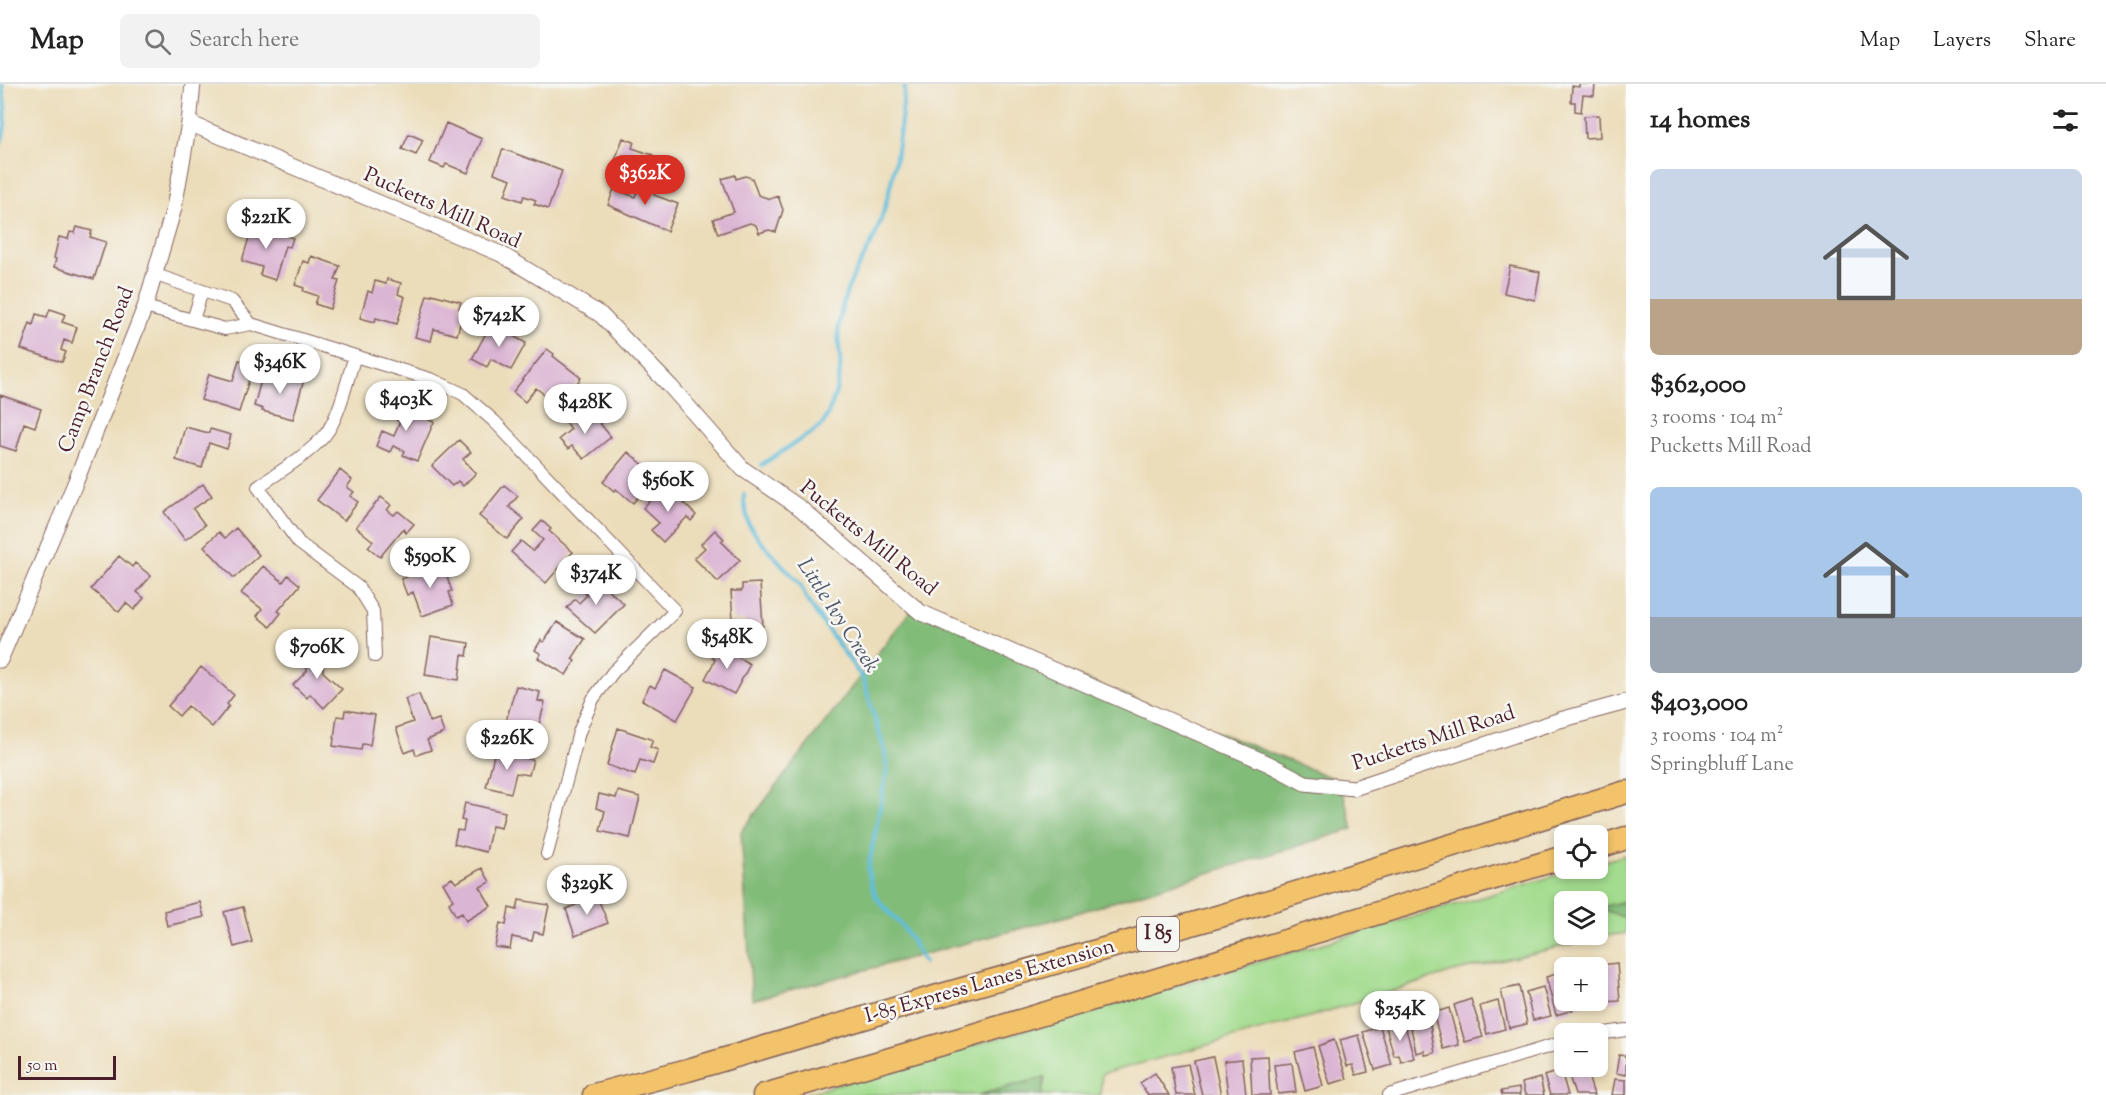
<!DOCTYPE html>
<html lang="en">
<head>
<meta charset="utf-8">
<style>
	:root { --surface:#fff; --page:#f2f2f2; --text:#222; --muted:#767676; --line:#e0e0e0; --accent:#d93025 }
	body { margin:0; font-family:"Sorts Mill Goudy",serif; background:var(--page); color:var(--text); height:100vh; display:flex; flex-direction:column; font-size:22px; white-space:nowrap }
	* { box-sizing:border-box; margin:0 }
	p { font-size:20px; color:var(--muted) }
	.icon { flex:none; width:33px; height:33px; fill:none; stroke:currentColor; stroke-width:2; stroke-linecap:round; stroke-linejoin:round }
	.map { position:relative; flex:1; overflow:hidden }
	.drawer { display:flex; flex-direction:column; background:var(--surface); width:480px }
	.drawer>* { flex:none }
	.tools { position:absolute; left:1554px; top:741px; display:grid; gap:12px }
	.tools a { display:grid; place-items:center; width:54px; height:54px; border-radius:9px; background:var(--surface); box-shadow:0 3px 9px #0003; font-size:30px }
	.scale { position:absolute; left:18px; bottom:15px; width:98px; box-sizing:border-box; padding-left:6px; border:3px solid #4a1f2b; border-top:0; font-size:16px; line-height:21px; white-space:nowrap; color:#4a1f2b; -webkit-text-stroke:4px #f6f6f2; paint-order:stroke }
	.price { position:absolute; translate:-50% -51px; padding:0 14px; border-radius:21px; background:#fff; color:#222; font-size:20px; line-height:39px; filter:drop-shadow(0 2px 3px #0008) }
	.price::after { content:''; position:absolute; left:50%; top:36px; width:18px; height:14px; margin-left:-9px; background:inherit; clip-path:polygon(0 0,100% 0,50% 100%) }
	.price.current { background:var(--accent); color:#fff }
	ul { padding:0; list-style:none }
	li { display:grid; align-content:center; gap:12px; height:318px; padding:0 24px }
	li span { display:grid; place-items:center; height:186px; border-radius:9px; color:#555 }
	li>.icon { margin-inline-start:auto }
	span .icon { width:108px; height:108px; fill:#fffc; stroke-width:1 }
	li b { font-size:26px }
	h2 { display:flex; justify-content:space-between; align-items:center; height:72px; padding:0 24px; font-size:26px }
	header { display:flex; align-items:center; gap:36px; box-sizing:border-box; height:84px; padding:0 30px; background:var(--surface); border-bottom:2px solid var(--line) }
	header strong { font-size:28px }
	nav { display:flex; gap:33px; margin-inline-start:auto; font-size:21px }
	.search { width:420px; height:54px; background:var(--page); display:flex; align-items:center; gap:15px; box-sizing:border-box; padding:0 21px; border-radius:9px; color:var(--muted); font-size:22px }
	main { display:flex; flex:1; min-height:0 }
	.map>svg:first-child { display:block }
</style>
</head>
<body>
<header>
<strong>Map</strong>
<div class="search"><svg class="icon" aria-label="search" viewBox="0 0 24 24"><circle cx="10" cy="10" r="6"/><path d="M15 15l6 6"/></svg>Search here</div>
<nav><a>Map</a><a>Layers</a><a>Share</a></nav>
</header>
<main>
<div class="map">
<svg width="1626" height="1011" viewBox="0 0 1626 1011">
	<rect width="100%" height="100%" fill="#f6f6f2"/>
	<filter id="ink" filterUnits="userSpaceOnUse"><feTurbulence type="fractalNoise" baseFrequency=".0167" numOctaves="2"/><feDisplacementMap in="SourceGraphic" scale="12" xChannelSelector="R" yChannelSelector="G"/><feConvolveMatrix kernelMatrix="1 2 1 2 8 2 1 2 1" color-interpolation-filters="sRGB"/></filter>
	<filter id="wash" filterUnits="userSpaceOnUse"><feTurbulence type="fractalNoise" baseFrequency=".008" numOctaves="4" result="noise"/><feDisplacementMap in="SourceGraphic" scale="24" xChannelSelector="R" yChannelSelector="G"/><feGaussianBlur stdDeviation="1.35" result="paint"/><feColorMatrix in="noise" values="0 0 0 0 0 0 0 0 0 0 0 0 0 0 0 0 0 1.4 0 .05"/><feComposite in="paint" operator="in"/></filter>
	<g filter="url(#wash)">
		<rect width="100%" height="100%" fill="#ecddba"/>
		<!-- green -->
		<path fill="#a3dc8e" stroke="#767e5c" stroke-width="1.5" fill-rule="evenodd" d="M1626 771V817L1599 824 1626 834V849L1606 852 1453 888 1309 933 1102 990 1100 1011H1042L1044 993 979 1011H802L1578 785 1598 784V779ZM1564 818H1598V850H1564Z"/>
		<!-- forest -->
		<path fill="#82bc79" stroke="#666e52" stroke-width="1.5" d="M911 526 1340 697 1353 745 1060 834 752 916 741 748Z
			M1626 817V834L1598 824Z
			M1045 993 1042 1011H979Z"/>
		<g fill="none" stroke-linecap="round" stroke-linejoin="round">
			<!-- stream -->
			<path stroke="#5ebddc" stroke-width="4" d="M0 61C8 40 6 22 2 0
				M761 381 820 343C830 332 838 303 840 288 842 271 836 254 839 237 842 222 846 207 853 193 861 176 872 162 878 144 895 98 900 49 905 0
				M744 410V418L749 441 762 459 800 500 808 518 863 595 885 668 887 686 868 786C874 822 885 820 905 846 912 856 918 869 924 879"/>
		</g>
		<g id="blocks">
			<!-- building -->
			<path fill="#dbb5d4" d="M1579 0H1595L1594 12 1583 11 1581 28 1575 27V18H1571L1572 2 1579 3Z
				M1599 31 1600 53 1585 54 1584 32Z
				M446 39 482 55 468 89 446 80 444 84 430 78Z
				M409 50 423 56 416 71 402 65Z
				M623 54 634 58 632 64 653 71 645 93 613 82Z
				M503 65 562 87 548 125 534 120 536 116 524 112 522 117 505 111 511 95 494 89Z
				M735 91 736 95 745 92 752 94 758 111 770 115 778 112 783 126 776 148 769 146 759 149 756 141 750 139 718 150 713 135 734 128 722 95Z
				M647 99 657 104 654 111 678 120 667 147 608 121 614 105 635 113 638 104 644 106Z
				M253 140 293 154 290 163 285 162 275 196 260 191 262 183 242 177Z
				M77 143 92 147 90 153 106 158 94 195 54 183 56 175 54 174 59 153 68 155 70 148 75 149Z
				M311 172 340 182 335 196 339 197 330 225 315 220 318 212 303 207 304 204 295 201 303 177 309 179Z
				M1510 182 1540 188 1535 216 1504 209Z
				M387 195 401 199 398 210 405 213 397 240 376 234 375 238 360 234 368 207 372 209 375 197 386 200Z
				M432 210 461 218 459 224 464 226 457 251 434 245 431 257 415 253 427 211 432 212Z
				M50 225 65 230 62 238 77 243 72 259 64 256 61 266 66 268 62 278 21 265 30 239 33 241 36 230 47 233Z
				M492 238 497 240 495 242 526 259 511 286 491 275 487 283 472 275Z
				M547 265 554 270 553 272 581 294 559 322 536 304 525 318 513 308Z
				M239 276 254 280 239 328 201 316 209 290 233 297Z
				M289 288 305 292 293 335 262 327 263 325 254 322 263 289 287 296Z
				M0 311 41 325 35 343 24 339 16 367 0 362Z
				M388 317 402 323 400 328 410 332 411 328 434 338 417 377 403 371 405 367 393 362 390 368 376 362 382 347 394 352 400 337 383 330Z
				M590 327 611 353 584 375 572 362 568 365 559 355 571 345 566 338 576 330 581 335Z
				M185 343 209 349 210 345 231 351 227 365 209 359 202 384 176 376Z
				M459 356 471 368 463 375 476 389 463 402 458 397 452 402 432 382Z
				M628 368 652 388 647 394 650 398 633 419 616 405 614 407 603 398Z
				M340 386 352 396 347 403 354 408 350 412 358 418 344 437 317 416Z
				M203 400 212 412 193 425 205 441 185 456 164 428Z
				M504 401 518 412 509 423 524 435 507 455 479 432Z
				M665 401 696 431 691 437 687 433 663 458 651 446 659 439 643 424Z
				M381 413 391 421 387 426 394 431 398 427 414 440 406 449 403 445 380 473 368 463 373 457 356 443Z
				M542 437 551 445 549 447 573 468 546 499 511 468 521 457 533 467 543 456 533 447Z
				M236 444 259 471 234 494 204 462 219 448 225 454Z
				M715 446 724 455 721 457 740 476 718 498 694 474 705 464 701 460Z
				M119 472 132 483 135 479 151 492 137 508 144 514 134 526 126 519 119 528 91 505Z
				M442 479 452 507 449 508 453 521 422 532 413 508 407 511 401 495Z
				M263 482 283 498 288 491 300 501 278 527 281 529 270 543 257 532 262 525 241 509Z
				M594 493 624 520 595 549 567 524 575 515 579 519 587 511 582 506Z
				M760 499 763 542 745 543V536L733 537 731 507H742V500Z
				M557 538 585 555 572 575 575 577 566 591 538 574 541 570 535 566 541 556 544 558Z
				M431 553 469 559 467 572 462 571 459 596 425 591Z
				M718 562 750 580 734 610 705 595 715 576 712 574Z
				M308 566 324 567 323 588 342 605 324 624 310 610 307 614 293 601 307 587Z
				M201 583 234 611 227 620 229 622 212 643 188 622 179 632 168 622Z
				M665 586 696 603 677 636 642 616 650 601 655 604Z
				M516 602 540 608 538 617 545 618 536 652 504 644Z
				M419 610 430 638 439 635 444 649 427 656 431 666 416 671 414 665 405 669 396 644 413 638 405 615Z
				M345 626 375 631 370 661 362 660 361 666 333 662 337 632 344 633Z
				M618 644 653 656 650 663 658 666 653 680 640 676 635 691 607 681Z
				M495 667 533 676 529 691 516 689 511 709 486 703Z
				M618 707 640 713 630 754 600 747 605 727 596 724 599 710 616 714Z
				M465 719 505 728 501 744 492 742 486 768 454 760 457 746 463 747 465 737 461 736Z
				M482 784 490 798 480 803 491 822 466 837 462 829 456 832 449 819 453 816 443 799 452 794 456 799Z
				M597 812 608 839 575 852 566 825Z
				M519 816 549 821 543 850 534 848 532 857 512 853 510 865 495 863 500 839 506 841 509 824 517 826Z
				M200 818 204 833 167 842 164 827Z
				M243 823 252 858 234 863 224 828Z
				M1617 879 1620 917 1603 918 1600 881Z
				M1563 888 1564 916H1571L1573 926 1556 931 1546 893Z
				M1519 902 1527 940 1509 944 1501 906Z
				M1543 903 1551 932 1533 936 1526 908Z
				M1471 915 1483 953 1465 958 1454 921Z
				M1577 916H1596V918L1579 922Z
				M1498 917 1505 945 1487 950 1480 922Z
				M1449 924 1459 961 1443 965 1433 929Z
				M1428 930 1435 969 1425 971 1424 967 1416 969 1409 933Z
				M1404 938 1414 974 1401 978 1399 971 1394 972 1386 943Z
				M1380 943 1392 981 1375 986 1363 948Z
				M1359 951 1368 988 1356 991 1353 981 1347 982 1340 956Z
				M1334 956 1347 995 1330 1000 1318 962Z
				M1313 963 1323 1002 1305 1007 1295 968Z
				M1619 971 1626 972V991L1616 989Z
				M1268 972 1270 1011H1252L1250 973Z
				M1213 973 1221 1011H1202L1194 977Z
				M1242 975 1246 1011H1228L1224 977Z
				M1292 979 1296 1008 1278 1010 1274 981Z
				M1188 980 1195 1011H1176L1171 983Z
				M1575 982H1585L1594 1011H1575L1567 985Z
				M1561 987 1568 1011H1550L1544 992Z
				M1155 989 1169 1011H1148L1140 999Z
				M1540 994 1544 1011H1525L1522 999Z
				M1615 995 1626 996V1011H1612Z
				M1519 1004 1520 1011H1502L1501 1007Z"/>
		</g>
	</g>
	<g filter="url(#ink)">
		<use href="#blocks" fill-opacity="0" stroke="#83625d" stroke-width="1.5"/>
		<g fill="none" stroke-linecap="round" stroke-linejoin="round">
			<defs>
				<path id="minor" d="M145 223 225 245 251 240 232 217 156 191
					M193 236 202 207
					M251 240 433 296 463 310 495 338 675 527 613 588 593 615 579 648 547 770
					M355 272C347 295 340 332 325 351 307 372 280 387 258 403L299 459 358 503 373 527 375 572
					M1598 950 1626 946
					M1389 1011 1564 958"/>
				<path id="tertiary" d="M189 39 501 170 601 231 671 303 743 385 800 424 920 528 1269 680 1305 699 1354 704 1560 636 1626 618
					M0 576 76 397 145 223 174 124 189 39 193 0"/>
				<path id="motorway" d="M1598 763 1626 754
					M594 1011 688 986 931 914 1227 830 1626 708
					M764 1011 960 955 1564 773"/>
			</defs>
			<!-- minor casing -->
			<use href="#minor" stroke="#83625d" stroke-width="14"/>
			<!-- tertiary casing -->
			<use href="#tertiary" stroke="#83625d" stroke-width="17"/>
			<!-- motorway casing -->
			<use href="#motorway" stroke="#83625d" stroke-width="25"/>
			<!-- minor -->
			<use href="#minor" stroke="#fff" stroke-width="12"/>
			<!-- tertiary -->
			<use href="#tertiary" stroke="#fff" stroke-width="15"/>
			<!-- motorway -->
			<use href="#motorway" stroke="#f2c36a" stroke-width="22"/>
		</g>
	</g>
	<g text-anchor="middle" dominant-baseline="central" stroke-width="5" stroke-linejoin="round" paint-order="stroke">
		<!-- shield labels -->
		<rect fill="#f6f6f2" stroke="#7e6067" stroke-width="1.5" x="1137" y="833" width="42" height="34" rx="4.5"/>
		<g font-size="20" font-weight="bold" fill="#4a1f2b">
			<text x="1158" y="850">I 85</text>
		</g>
		<!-- street labels -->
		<g font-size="21" fill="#4a1f2b" stroke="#f6f6f2">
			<text transform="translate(442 125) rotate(24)">Pucketts Mill Road</text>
			<text transform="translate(97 286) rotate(-69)">Camp Branch Road</text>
			<text transform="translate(868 455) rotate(39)">Pucketts Mill Road</text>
			<text transform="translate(1434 655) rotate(-18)">Pucketts Mill Road</text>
			<text transform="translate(990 898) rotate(-16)">I-85 Express Lanes Extension</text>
		</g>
		<!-- water labels -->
		<g font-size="22" font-style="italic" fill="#515669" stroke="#f6f6f2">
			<text transform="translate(837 532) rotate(57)">Little Ivy Creek</text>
		</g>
	</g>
</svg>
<div class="tools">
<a><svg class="icon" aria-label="locate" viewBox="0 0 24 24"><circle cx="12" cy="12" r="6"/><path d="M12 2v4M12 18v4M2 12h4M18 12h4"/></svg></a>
<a><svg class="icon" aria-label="layers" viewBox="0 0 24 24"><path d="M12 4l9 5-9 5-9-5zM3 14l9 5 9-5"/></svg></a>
<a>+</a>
<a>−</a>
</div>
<div class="scale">50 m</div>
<b class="price current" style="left:645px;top:122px">$362K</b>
<b class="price" style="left:266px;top:166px">$221K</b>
<b class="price" style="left:499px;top:264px">$742K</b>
<b class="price" style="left:280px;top:311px">$346K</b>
<b class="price" style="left:406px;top:348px">$403K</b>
<b class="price" style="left:585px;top:351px">$428K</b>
<b class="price" style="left:668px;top:429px">$560K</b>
<b class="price" style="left:430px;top:505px">$590K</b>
<b class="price" style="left:596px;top:522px">$374K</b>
<b class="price" style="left:727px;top:586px">$548K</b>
<b class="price" style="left:317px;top:596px">$706K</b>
<b class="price" style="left:507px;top:687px">$226K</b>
<b class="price" style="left:587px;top:832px">$329K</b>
<b class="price" style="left:1400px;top:958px">$254K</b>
</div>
<section class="drawer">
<h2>14 homes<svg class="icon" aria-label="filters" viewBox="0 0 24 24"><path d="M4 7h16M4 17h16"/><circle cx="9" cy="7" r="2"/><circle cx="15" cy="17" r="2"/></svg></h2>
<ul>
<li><span style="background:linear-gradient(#c9d6e8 70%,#b9a48a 0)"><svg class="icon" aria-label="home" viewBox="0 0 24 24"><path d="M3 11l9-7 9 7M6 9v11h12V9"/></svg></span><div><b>$362,000</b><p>3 rooms · 104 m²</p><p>Pucketts Mill Road</p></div></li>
<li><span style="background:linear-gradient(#a9c7e8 70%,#9aa5b1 0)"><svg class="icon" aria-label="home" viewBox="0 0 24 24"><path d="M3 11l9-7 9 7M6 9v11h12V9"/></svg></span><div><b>$403,000</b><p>3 rooms · 104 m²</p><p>Springbluff Lane</p></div></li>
</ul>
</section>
</main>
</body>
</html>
